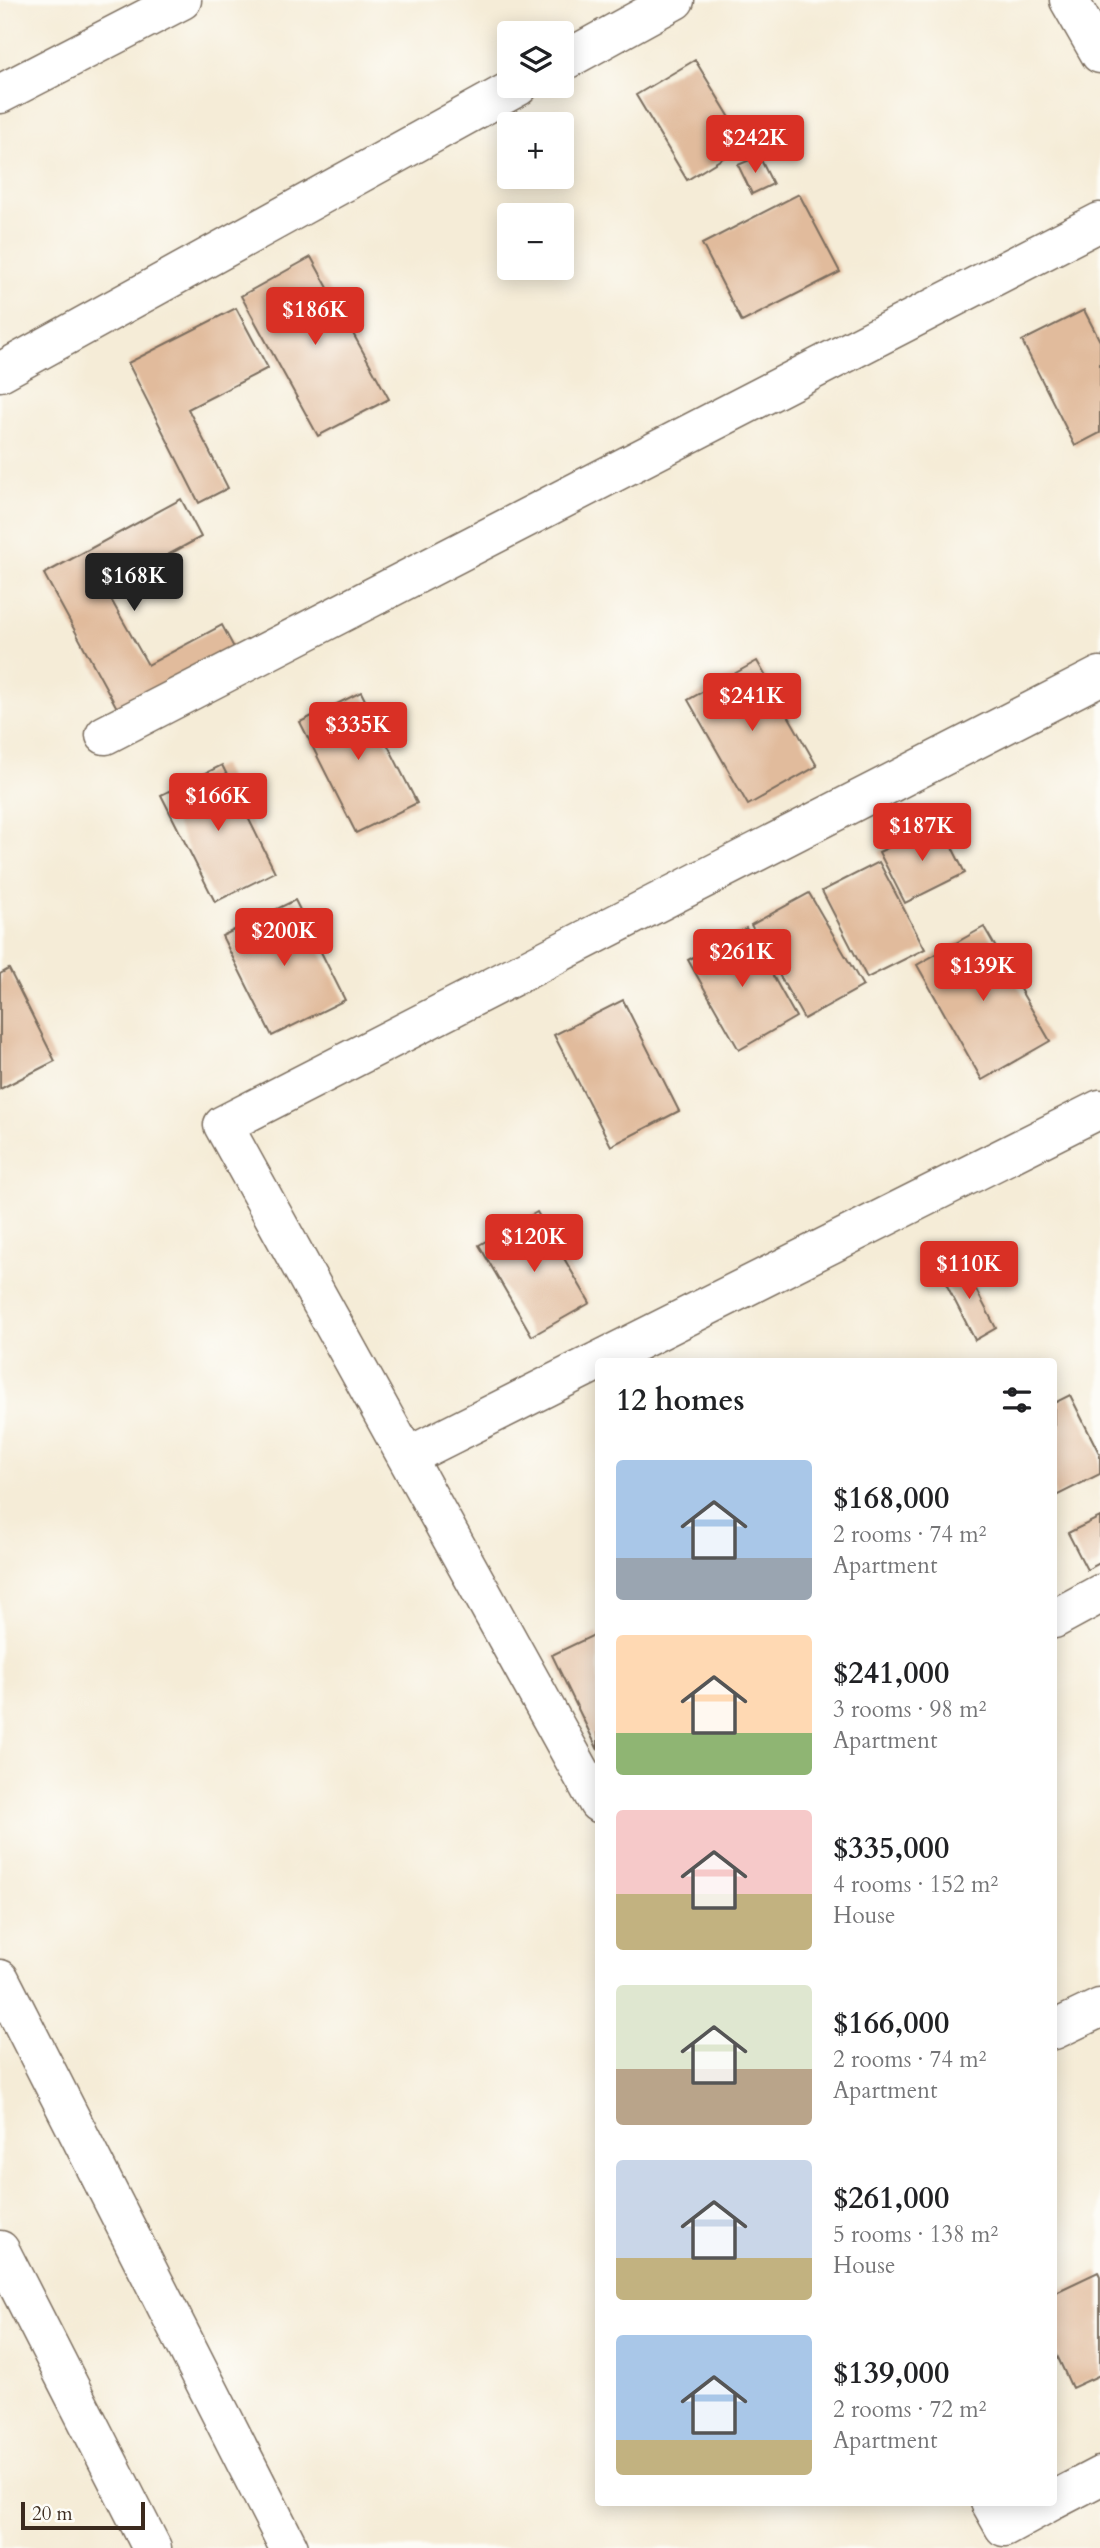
<!DOCTYPE html>
<html lang="en">
<head>
<meta charset="utf-8">
<style>
	:root { --surface:#fff; --page:#f6f6f6; --text:#202124; --muted:#757577; --accent:#d93025 }
	body { margin:0; font-family:Cardo,serif; background:var(--page); color:var(--text); height:100vh; display:flex; flex-direction:column; font-size:26px; white-space:nowrap }
	* { box-sizing:border-box; margin:0 }
	p { font-size:23px; color:var(--muted) }
	.icon { flex:none; width:38px; height:38px; fill:none; stroke:currentColor; stroke-width:2; stroke-linecap:round; stroke-linejoin:round }
	.map { position:relative; flex:1; overflow:hidden }
	.side { position:absolute; left:595px; top:1358px; width:462px; height:1148px; display:flex; flex-direction:column; background:var(--surface); border-radius:7px; box-shadow:0 4px 18px #0003 }
	.side>* { flex:none }
	.fabs { position:absolute; left:497px; top:21px; display:grid; gap:14px }
	.fabs a { display:grid; place-items:center; width:77px; height:77px; border-radius:7px; background:var(--surface); box-shadow:0 4px 18px #0003; font-size:35px }
	.scale { position:absolute; left:21px; bottom:18px; width:124px; box-sizing:border-box; padding-left:7px; border:4px solid #3b2a1e; border-top:0; font-size:19px; line-height:24px; white-space:nowrap; color:#3b2a1e; -webkit-text-stroke:5px #fdfcf7; paint-order:stroke }
	.price { position:absolute; translate:-50% -60px; padding:0 16px; border-radius:7px; background:var(--accent); color:#fff; font-size:23px; line-height:46px; filter:drop-shadow(0 2px 4px #0008) }
	.price::after { content:''; position:absolute; left:50%; top:42px; width:21px; height:16px; margin-left:-10px; background:inherit; clip-path:polygon(0 0,100% 0,50% 100%) }
	.price.on { background:#222; color:#fff }
	ul { padding:0; list-style:none }
	li { display:flex; align-items:center; gap:21px; height:175px; padding:0 21px }
	li span { display:grid; place-items:center; flex:none; width:196px; height:140px; border-radius:7px; color:#555 }
	li>.icon { margin-inline-start:auto }
	span .icon { width:84px; height:84px; fill:#fffc; stroke-width:1 }
	li b { font-size:30px }
	h2 { display:flex; justify-content:space-between; align-items:center; height:84px; padding:0 21px; font-size:30px }
	.map>svg:first-child { display:block }
</style>
</head>
<body>
<div class="map">
<svg width="1100" height="2548" viewBox="0 0 1100 2548">
	<rect width="100%" height="100%" fill="#fdfcf7"/>
	<filter id="ink" filterUnits="userSpaceOnUse"><feTurbulence type="fractalNoise" baseFrequency=".0143" numOctaves="2"/><feDisplacementMap in="SourceGraphic" scale="14" xChannelSelector="R" yChannelSelector="G"/><feConvolveMatrix kernelMatrix="1 2 1 2 8 2 1 2 1" color-interpolation-filters="sRGB"/></filter>
	<filter id="wash" filterUnits="userSpaceOnUse"><feTurbulence type="fractalNoise" baseFrequency=".00686" numOctaves="4" result="noise"/><feDisplacementMap in="SourceGraphic" scale="28" xChannelSelector="R" yChannelSelector="G"/><feGaussianBlur stdDeviation="1.57" result="paint"/><feColorMatrix in="noise" values="0 0 0 0 0 0 0 0 0 0 0 0 0 0 0 0 0 1.4 0 .05"/><feComposite in="paint" operator="in"/></filter>
	<g filter="url(#wash)">
		<rect width="100%" height="100%" fill="#f5ecd7"/>
		<g id="blocks">
			<!-- building -->
			<path fill="#e1bb9c" d="M695 60 746 144 687 180 636 95Z
				M759 156 773 184 752 194 738 165Z
				M799 194 840 272 742 322 702 244Z
				M311 257 389 399 318 436 241 296Z
				M236 308 268 368 188 409 228 488 199 503 128 363Z
				M1084 310 1100 341V433L1075 446 1022 341Z
				M181 499 201 537 105 589 148 665 222 625 239 657 123 719 44 574Z
				M757 661 817 766 748 805 688 700Z
				M361 692 417 803 356 833 300 722Z
				M222 765 275 872 215 902 161 795Z
				M940 823 965 873 905 903 879 852Z
				M879 862 925 949 867 978 822 891Z
				M809 893 863 986 804 1019 751 925Z
				M295 900 345 1000 272 1036 222 936Z
				M984 927 1050 1041 982 1080 917 965Z
				M746 928 796 1017 739 1050 688 960Z
				M9 969 55 1061 0 1089V974Z
				M623 1000 679 1111 611 1146 554 1035Z
				M537 1212 590 1303 532 1336 479 1245Z
				M962 1263 996 1328 975 1340 941 1274Z
				M1070 1395 1100 1455V1474L1054 1497V1403Z
				M1100 1517V1563L1087 1570 1068 1533Z
				M598 1633V1750L552 1655Z
				M1098 2272 1100 2276V2375L1072 2388 1054 2349V2293Z"/>
		</g>
	</g>
	<g filter="url(#ink)">
		<use href="#blocks" fill-opacity="0" stroke="#7c6e5f" stroke-width="2"/>
		<g fill="none" stroke-linecap="round" stroke-linejoin="round">
			<defs>
				<path id="street" d="M1069 0 1100 54
					M105 735 1100 222
					M407 1457 1100 1109
					M1054 1619 1100 1594
					M598 1803 223 1125 1100 676
					M0 1979 289 2548
					M1054 2030 1100 2008
					M0 2250 152 2548
					M1054 2500 1100 2476
					M990 2502 1004 2527 1050 2502"/>
				<path id="secondary" d="M562 62 675 0
					M0 94 182 0
					M0 372 519 86"/>
			</defs>
			<!-- street casing -->
			<use href="#street" stroke="#7c6e5f" stroke-width="41"/>
			<!-- secondary casing -->
			<use href="#secondary" stroke="#7c6e5f" stroke-width="41"/>
			<!-- street -->
			<use href="#street" stroke="#fff" stroke-width="38"/>
			<!-- secondary -->
			<use href="#secondary" stroke="#fff" stroke-width="38"/>
		</g>
	</g>
</svg>
<div class="fabs">
<a><svg class="icon" aria-label="layers" viewBox="0 0 24 24"><path d="M12 4l9 5-9 5-9-5zM3 14l9 5 9-5"/></svg></a>
<a>+</a>
<a>−</a>
</div>
<div class="scale">20 m</div>
<b class="price" style="left:755px;top:175px">$242K</b>
<b class="price" style="left:315px;top:347px">$186K</b>
<b class="price on" style="left:134px;top:613px">$168K</b>
<b class="price" style="left:752px;top:733px">$241K</b>
<b class="price" style="left:358px;top:762px">$335K</b>
<b class="price" style="left:218px;top:833px">$166K</b>
<b class="price" style="left:922px;top:863px">$187K</b>
<b class="price" style="left:284px;top:968px">$200K</b>
<b class="price" style="left:742px;top:989px">$261K</b>
<b class="price" style="left:983px;top:1003px">$139K</b>
<b class="price" style="left:534px;top:1274px">$120K</b>
<b class="price" style="left:969px;top:1301px">$110K</b>
<section class="side">
<h2>12 homes<svg class="icon" aria-label="filters" viewBox="0 0 24 24"><path d="M4 7h16M4 17h16"/><circle cx="9" cy="7" r="2"/><circle cx="15" cy="17" r="2"/></svg></h2>
<ul>
<li><span style="background:linear-gradient(#a9c7e8 70%,#9aa5b1 0)"><svg class="icon" aria-label="home" viewBox="0 0 24 24"><path d="M3 11l9-7 9 7M6 9v11h12V9"/></svg></span><div><b>$168,000</b><p>2 rooms · 74 m²</p><p>Apartment</p></div></li>
<li><span style="background:linear-gradient(#ffd9b3 70%,#8fb573 0)"><svg class="icon" aria-label="home" viewBox="0 0 24 24"><path d="M3 11l9-7 9 7M6 9v11h12V9"/></svg></span><div><b>$241,000</b><p>3 rooms · 98 m²</p><p>Apartment</p></div></li>
<li><span style="background:linear-gradient(#f6c9c9 60%,#c2b280 0)"><svg class="icon" aria-label="home" viewBox="0 0 24 24"><path d="M3 11l9-7 9 7M6 9v11h12V9"/></svg></span><div><b>$335,000</b><p>4 rooms · 152 m²</p><p>House</p></div></li>
<li><span style="background:linear-gradient(#dfe7d0 60%,#b9a48a 0)"><svg class="icon" aria-label="home" viewBox="0 0 24 24"><path d="M3 11l9-7 9 7M6 9v11h12V9"/></svg></span><div><b>$166,000</b><p>2 rooms · 74 m²</p><p>Apartment</p></div></li>
<li><span style="background:linear-gradient(#c9d6e8 70%,#c2b280 0)"><svg class="icon" aria-label="home" viewBox="0 0 24 24"><path d="M3 11l9-7 9 7M6 9v11h12V9"/></svg></span><div><b>$261,000</b><p>5 rooms · 138 m²</p><p>House</p></div></li>
<li><span style="background:linear-gradient(#a9c7e8 75%,#c2b280 0)"><svg class="icon" aria-label="home" viewBox="0 0 24 24"><path d="M3 11l9-7 9 7M6 9v11h12V9"/></svg></span><div><b>$139,000</b><p>2 rooms · 72 m²</p><p>Apartment</p></div></li>
</ul>
</section>
</div>
</body>
</html>
